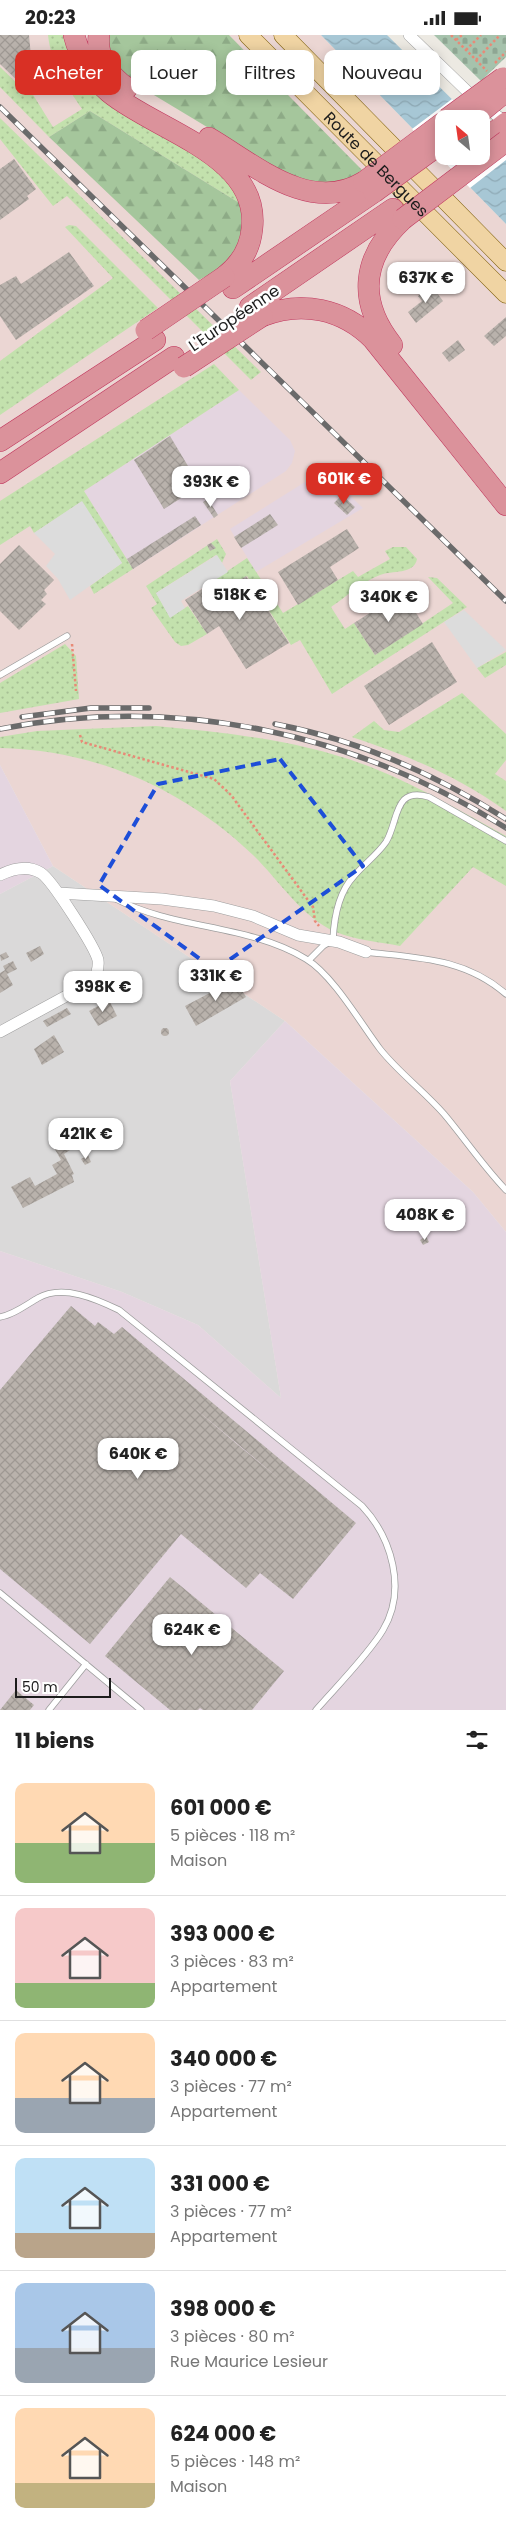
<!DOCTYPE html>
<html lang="fr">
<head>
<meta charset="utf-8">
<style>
	:root { --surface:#fff; --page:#f2f2f2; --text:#222; --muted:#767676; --line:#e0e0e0; --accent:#d93025 }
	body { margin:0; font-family:Poppins,sans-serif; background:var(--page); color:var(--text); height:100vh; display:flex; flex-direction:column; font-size:19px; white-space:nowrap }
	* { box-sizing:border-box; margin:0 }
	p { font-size:16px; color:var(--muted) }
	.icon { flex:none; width:28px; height:28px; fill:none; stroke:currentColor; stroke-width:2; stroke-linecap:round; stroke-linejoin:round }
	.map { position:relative; height:1675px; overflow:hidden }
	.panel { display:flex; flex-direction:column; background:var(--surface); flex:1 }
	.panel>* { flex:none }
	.top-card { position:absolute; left:15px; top:15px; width:476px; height:45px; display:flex; gap:10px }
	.needle { width:32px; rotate:331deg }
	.fabs { position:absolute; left:435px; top:75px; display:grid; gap:10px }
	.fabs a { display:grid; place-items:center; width:55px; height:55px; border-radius:10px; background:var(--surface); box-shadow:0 2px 12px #0003; font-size:25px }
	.scale { position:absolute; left:15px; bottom:12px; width:96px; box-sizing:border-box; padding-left:5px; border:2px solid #1c1c1c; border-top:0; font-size:14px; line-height:18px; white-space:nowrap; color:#1c1c1c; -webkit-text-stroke:4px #fff; paint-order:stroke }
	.price { position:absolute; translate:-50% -42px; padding:0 11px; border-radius:10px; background:#fff; color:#222; font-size:16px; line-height:32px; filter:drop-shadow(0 1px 2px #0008) }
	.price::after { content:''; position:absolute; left:50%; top:30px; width:15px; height:11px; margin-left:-8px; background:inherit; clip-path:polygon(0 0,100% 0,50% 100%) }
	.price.active { background:var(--accent); color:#fff }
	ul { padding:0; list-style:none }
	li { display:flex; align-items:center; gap:15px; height:125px; padding:0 15px }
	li+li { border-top:1px solid var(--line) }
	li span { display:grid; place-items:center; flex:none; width:140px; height:100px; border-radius:10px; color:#555 }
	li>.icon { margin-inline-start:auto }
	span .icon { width:60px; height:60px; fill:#fffc; stroke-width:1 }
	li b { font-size:21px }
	h2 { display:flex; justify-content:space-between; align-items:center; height:60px; padding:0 15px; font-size:21px }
	.chip { padding:0 18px; border-radius:10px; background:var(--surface); box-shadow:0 2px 12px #0003; font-size:18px; line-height:45px }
	.chip.active { background:var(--accent); color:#fff }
	.status { display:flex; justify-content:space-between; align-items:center; height:35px; padding:0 25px; background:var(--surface); direction:ltr }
	.status svg { height:14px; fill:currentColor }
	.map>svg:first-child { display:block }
</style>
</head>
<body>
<div class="status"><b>20:23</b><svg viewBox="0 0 49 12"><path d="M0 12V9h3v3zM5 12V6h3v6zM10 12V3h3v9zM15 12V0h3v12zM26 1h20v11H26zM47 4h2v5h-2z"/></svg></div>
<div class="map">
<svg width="506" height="1675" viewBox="0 0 506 1675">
	<defs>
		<pattern id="grass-dots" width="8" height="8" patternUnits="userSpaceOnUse" patternTransform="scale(1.25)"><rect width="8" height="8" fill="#c3e1ad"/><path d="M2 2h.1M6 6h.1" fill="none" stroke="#a7c094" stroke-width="1.8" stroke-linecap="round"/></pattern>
		<pattern id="forest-firs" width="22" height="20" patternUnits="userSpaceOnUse" patternTransform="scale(1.25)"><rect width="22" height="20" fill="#a5c69c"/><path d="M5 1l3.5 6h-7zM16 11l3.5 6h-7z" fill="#8daa86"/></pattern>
		<pattern id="cemetery-stones" width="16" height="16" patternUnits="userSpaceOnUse" patternTransform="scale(1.25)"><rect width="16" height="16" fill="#a6c2ac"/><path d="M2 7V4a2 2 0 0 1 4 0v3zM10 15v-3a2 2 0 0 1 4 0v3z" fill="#8ea693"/></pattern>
		<pattern id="water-waves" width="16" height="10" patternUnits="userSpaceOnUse" patternTransform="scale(1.25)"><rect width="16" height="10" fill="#a7c7d5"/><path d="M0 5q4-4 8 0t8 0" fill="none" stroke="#8faab6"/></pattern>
		<pattern id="building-cross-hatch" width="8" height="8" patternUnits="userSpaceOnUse" patternTransform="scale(1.25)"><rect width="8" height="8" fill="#b9b2ac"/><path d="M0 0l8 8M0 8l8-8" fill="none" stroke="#9e9893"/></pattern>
	</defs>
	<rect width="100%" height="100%" fill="#ece9e2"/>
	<!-- residential -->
	<path fill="#dad9d9" d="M53 831 285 986 230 1046 281 1363 198 1290 122 1257 0 1216V859Z"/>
	<!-- commercial -->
	<path fill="#ebd6d3" d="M0 0H321L506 189V1197L473 1157 285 986 53 831 0 730Z"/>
	<!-- industrial -->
	<path fill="#e4d5e0" d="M239 355 290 405 295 416 292 428 286 436 133 534 84 456Z
		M313 442 332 444 363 473 256 537 230 494Z
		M0 730 53 831 0 859Z
		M285 986 473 1157 506 1197V1675H0V1216L122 1257 198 1290 281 1363 230 1046Z"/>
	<!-- grass -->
	<path fill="url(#grass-dots)" d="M48 0H65L69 18 222 136 241 169 90 76 49 102 0 52V32L22 53 27 50 53 92 82 74C66 50 51 29 48 0Z
		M0 83 261 337 251 345 67 161 53 171 0 104Z
		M69 190 76 191 158 273 0 380V326L113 243 65 192Z
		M214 329 239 355 84 456 133 534 94 559 90 551 122 528 81 467 34 498 30 491 0 510V466Z
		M217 504 226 519 222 528 216 520 156 558 170 582 188 571 207 599 188 610 181 611 175 607 151 573 157 569 146 551Z
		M393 512H406L417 524C414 540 392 535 380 540 363 546 346 562 331 572L345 594 354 588 375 620 453 568 428 542 437 543 467 572 332 659 300 605 291 610 247 541 222 557 214 545 247 523 283 578 353 536 358 542 390 524 385 516Z
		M65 609 76 621 79 664 0 678V648Z
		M506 617V630L485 643 477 633Z
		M462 658 506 699V725L495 739 506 746V776C459 742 407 720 352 702L374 686 384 695 399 697Z
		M156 691C231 698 307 706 378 735 422 753 464 778 506 801V851L473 832 400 911C380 907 355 905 336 897 302 883 279 845 253 820 184 754 96 715 0 713V702L37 696Z"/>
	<!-- forest -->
	<path fill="url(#forest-firs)" d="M108 0H229L362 135 344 149 307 146 285 139 124 42 110 20Z
		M90 76 241 169C242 188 243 210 230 226 224 234 208 240 199 245L49 102Z"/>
	<!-- cemetery -->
	<path fill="url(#cemetery-stones)" d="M434 0H506V22L481 46Z"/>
	<!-- parking -->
	<path fill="#dcdcdc" d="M82 466 122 528 70 565 58 544 46 531 55 519 34 498Z
		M217 520 228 537 181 566 185 573 170 583 156 558Z
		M464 575 506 615 477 633 444 587Z"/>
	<!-- water -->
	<path fill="url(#water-waves)" d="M321 0H387L472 84H444V121H481V93L506 117V189Z"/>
	<!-- pier -->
	<path fill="#fff" d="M452 64 472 84H444V121H481V93L506 117V125L470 153 412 94Z"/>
	<!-- building -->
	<path fill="url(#building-cross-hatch)" fill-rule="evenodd" d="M0 0H29L32 32 37 41 22 50 0 29Z
		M14 124 36 154 27 161 29 164 0 185V134Z
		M69 217 94 251 16 305 0 281V250L16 241 21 249Z
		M432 251 443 266 416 288 408 277 422 266 418 261Z
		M506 282V301L494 311 484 301Z
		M458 305 465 315 449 327 442 318Z
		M170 401 200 451 164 474 134 425Z
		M342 460 355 472 347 480 334 468Z
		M208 464 218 480 214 483 203 467Z
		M270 479 278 490 241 513 234 502Z
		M195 481 201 490 133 534 127 524Z
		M347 494 359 513 330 532 338 545 298 570 278 537Z
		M211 508 216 513 210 516 207 510Z
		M19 510 54 545 44 555 47 559 41 565 46 569 19 595 0 576V529Z
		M246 541 289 608 246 634 219 591 207 599 185 565 205 552 212 564Z
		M403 557 408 565 413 562 418 570 413 573 423 589 375 620 354 588Z
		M432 607 457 647 389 690 364 651Z
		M40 911 44 919 31 927 26 918Z
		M6 917 9 922 1 926 0 920Z
		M13 926 17 934 7 939 13 950 0 958V938L5 935 3 931Z
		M242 941 244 947 240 952 246 962 196 991 185 971Z
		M109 965 117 981 98 991 89 976Z
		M67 973 71 979 47 992 43 986Z
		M161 997a4 4 0 1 1 8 0a4 4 0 1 1-8 0Z
		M54 1000 64 1017 42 1030 34 1014Z
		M73 1092 80 1106 74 1110 66 1095Z
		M61 1098 70 1115 64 1119 74 1139 72 1140 74 1147 23 1173 11 1152 30 1142 35 1151 57 1139 52 1130 61 1125 49 1104Z
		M88 1120 91 1127 85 1130 81 1124Z
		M426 1201 429 1207 423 1210 420 1205Z
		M71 1271 95 1291 98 1287 114 1299 122 1292 356 1488 293 1564 260 1538 246 1553 181 1499 90 1609 0 1534V1355ZM186 1366 282 1446 244 1415Z
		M170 1542 284 1636 252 1675H203L200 1673 198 1675H170L105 1621Z
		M16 1655 34 1670 30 1675H0Z"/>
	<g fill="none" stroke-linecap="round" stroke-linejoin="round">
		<defs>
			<path id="service" d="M0 640 67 601
				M116 864C176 895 248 889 306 924 333 940 361 989 380 1014 399 1038 424 1056 444 1079 465 1104 483 1131 506 1155
				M366 917C418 923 465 923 506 959
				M309 925 323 911 333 905C334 883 338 858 354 841 364 829 377 820 386 807 399 786 393 751 429 762L506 806
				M0 1282C13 1280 26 1270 38 1263 63 1249 96 1264 119 1275L362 1471C392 1503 407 1555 383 1595 368 1620 336 1652 316 1675
				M0 1558 141 1675
				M49 1675 86 1629"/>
			<path id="minor" d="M409 0 470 59 506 88
				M0 840C12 834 28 830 41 838 52 845 95 912 98 925 99 934 97 940 92 947L0 997
				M58 858 162 864 214 871 253 881 298 900 339 907 366 917"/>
			<g id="primary">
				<path id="s1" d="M248 0 506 259"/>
				<path d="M283 0 506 227"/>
			</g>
			<path id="motorway" d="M74 0C80 23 91 42 109 57 154 95 261 120 252 194 250 214 240 230 224 242
				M99 0C96 22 109 41 127 53
				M209 103C255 130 310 180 364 147
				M481 108 506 88
				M233 253 374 157
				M250 272 393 174
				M262 281C302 265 343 274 373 304L506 470
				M392 310C357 266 362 222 403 184
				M0 406 155 305
				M0 438 174 322"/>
		</defs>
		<!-- service casing -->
		<use href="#service" stroke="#9d9d9d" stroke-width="7"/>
		<!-- minor casing -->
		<use href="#minor" stroke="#9d9d9d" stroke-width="12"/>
		<!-- primary casing -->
		<use href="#primary" stroke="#826411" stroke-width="19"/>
		<!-- motorway casing -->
		<use href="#motorway" stroke="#c1385e" stroke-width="22"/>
		<!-- path -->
		<path stroke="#e88a77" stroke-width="2.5" stroke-dasharray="2.5 2.5" stroke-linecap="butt" d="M451 0 487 36
			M456 5 462 0
			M466 15 481 0
			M476 25 500 0
			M495 28 506 17
			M72 609 76 656
			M80 700 82 707 214 744 231 760 313 872 315 886 319 891"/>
		<!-- service -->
		<use href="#service" stroke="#fff" stroke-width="5.5"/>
		<!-- minor -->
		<use href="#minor" stroke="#fff" stroke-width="11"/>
		<!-- primary -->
		<use href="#primary" stroke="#f0d4a3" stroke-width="18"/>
		<!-- motorway -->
		<use href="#motorway" stroke="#db929b" stroke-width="21"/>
		<defs>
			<path id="rail" d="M0 72 506 566
				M22 682 91 673H149
				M275 689C359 705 435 739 506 784
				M0 694C176 659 355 698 506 793"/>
		</defs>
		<!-- rail casing -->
		<use href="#rail" stroke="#6a6a6a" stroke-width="5.5"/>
		<!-- rail -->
		<use href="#rail" stroke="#fff" stroke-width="4" stroke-dasharray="11" stroke-linecap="butt"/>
		<defs>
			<path id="motorway-bridge" d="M447 84 503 43
				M472 84 500 61
				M364 147 444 87
				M374 157 444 106
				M403 184 506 106
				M146 295 224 242
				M184 332 262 281"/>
		</defs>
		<!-- motorway-bridge casing -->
		<use href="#motorway-bridge" stroke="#c1385e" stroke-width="22" stroke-linecap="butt"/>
		<!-- motorway-bridge -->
		<use href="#motorway-bridge" stroke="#db929b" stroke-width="21"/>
	</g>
	<!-- marked area -->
	<path fill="none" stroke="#1d4ed8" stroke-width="4" stroke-dasharray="10 6" stroke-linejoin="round" d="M280 724 363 831 215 935 99 850 158 749Z"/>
	<g text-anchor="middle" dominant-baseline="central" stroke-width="5" stroke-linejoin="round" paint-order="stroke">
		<!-- street labels -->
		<g font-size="16" fill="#1c1c1c" stroke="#fff">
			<text stroke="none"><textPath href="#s1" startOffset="182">Route de Bergues</textPath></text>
			<text transform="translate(234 283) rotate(-34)">L'Européenne</text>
		</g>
	</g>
</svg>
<div class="fabs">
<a><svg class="needle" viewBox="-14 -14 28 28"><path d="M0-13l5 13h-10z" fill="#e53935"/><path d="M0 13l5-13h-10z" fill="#767676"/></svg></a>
</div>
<div class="scale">50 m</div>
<b class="price" style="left:426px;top:269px">637K €</b>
<b class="price active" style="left:344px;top:470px">601K €</b>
<b class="price" style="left:211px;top:473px">393K €</b>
<b class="price" style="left:240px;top:586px">518K €</b>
<b class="price" style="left:389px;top:588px">340K €</b>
<b class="price" style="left:216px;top:967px">331K €</b>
<b class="price" style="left:103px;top:978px">398K €</b>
<b class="price" style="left:86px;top:1125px">421K €</b>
<b class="price" style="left:425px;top:1206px">408K €</b>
<b class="price" style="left:138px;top:1445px">640K €</b>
<b class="price" style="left:192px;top:1621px">624K €</b>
<div class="top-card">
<a class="chip active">Acheter</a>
<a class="chip">Louer</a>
<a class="chip">Filtres</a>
<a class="chip">Nouveau</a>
</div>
</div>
<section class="panel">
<h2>11 biens<svg class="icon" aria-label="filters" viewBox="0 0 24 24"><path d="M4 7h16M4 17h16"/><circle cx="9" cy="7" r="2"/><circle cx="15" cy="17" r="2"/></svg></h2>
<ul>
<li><span style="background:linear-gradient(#ffd9b3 60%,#8fb573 0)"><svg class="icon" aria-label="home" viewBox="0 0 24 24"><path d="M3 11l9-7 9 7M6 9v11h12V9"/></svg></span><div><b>601 000 €</b><p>5 pièces · 118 m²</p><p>Maison</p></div></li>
<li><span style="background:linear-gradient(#f6c9c9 75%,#8fb573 0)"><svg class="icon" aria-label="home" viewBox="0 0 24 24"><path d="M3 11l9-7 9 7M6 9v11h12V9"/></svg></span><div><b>393 000 €</b><p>3 pièces · 83 m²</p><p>Appartement</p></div></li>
<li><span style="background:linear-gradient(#ffd9b3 65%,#9aa5b1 0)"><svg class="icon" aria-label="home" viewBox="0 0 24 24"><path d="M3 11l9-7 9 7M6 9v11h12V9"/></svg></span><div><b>340 000 €</b><p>3 pièces · 77 m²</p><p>Appartement</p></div></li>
<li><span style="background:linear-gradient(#bfe0f5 75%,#b9a48a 0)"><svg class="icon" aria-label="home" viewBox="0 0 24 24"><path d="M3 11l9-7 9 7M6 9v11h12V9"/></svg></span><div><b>331 000 €</b><p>3 pièces · 77 m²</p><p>Appartement</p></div></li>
<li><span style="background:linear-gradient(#a9c7e8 65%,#9aa5b1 0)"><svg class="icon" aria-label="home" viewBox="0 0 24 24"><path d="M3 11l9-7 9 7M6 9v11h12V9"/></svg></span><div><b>398 000 €</b><p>3 pièces · 80 m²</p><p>Rue Maurice Lesieur</p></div></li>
<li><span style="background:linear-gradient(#ffd9b3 75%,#c2b280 0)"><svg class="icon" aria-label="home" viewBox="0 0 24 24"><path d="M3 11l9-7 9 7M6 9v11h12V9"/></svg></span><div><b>624 000 €</b><p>5 pièces · 148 m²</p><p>Maison</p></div></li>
</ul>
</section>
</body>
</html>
